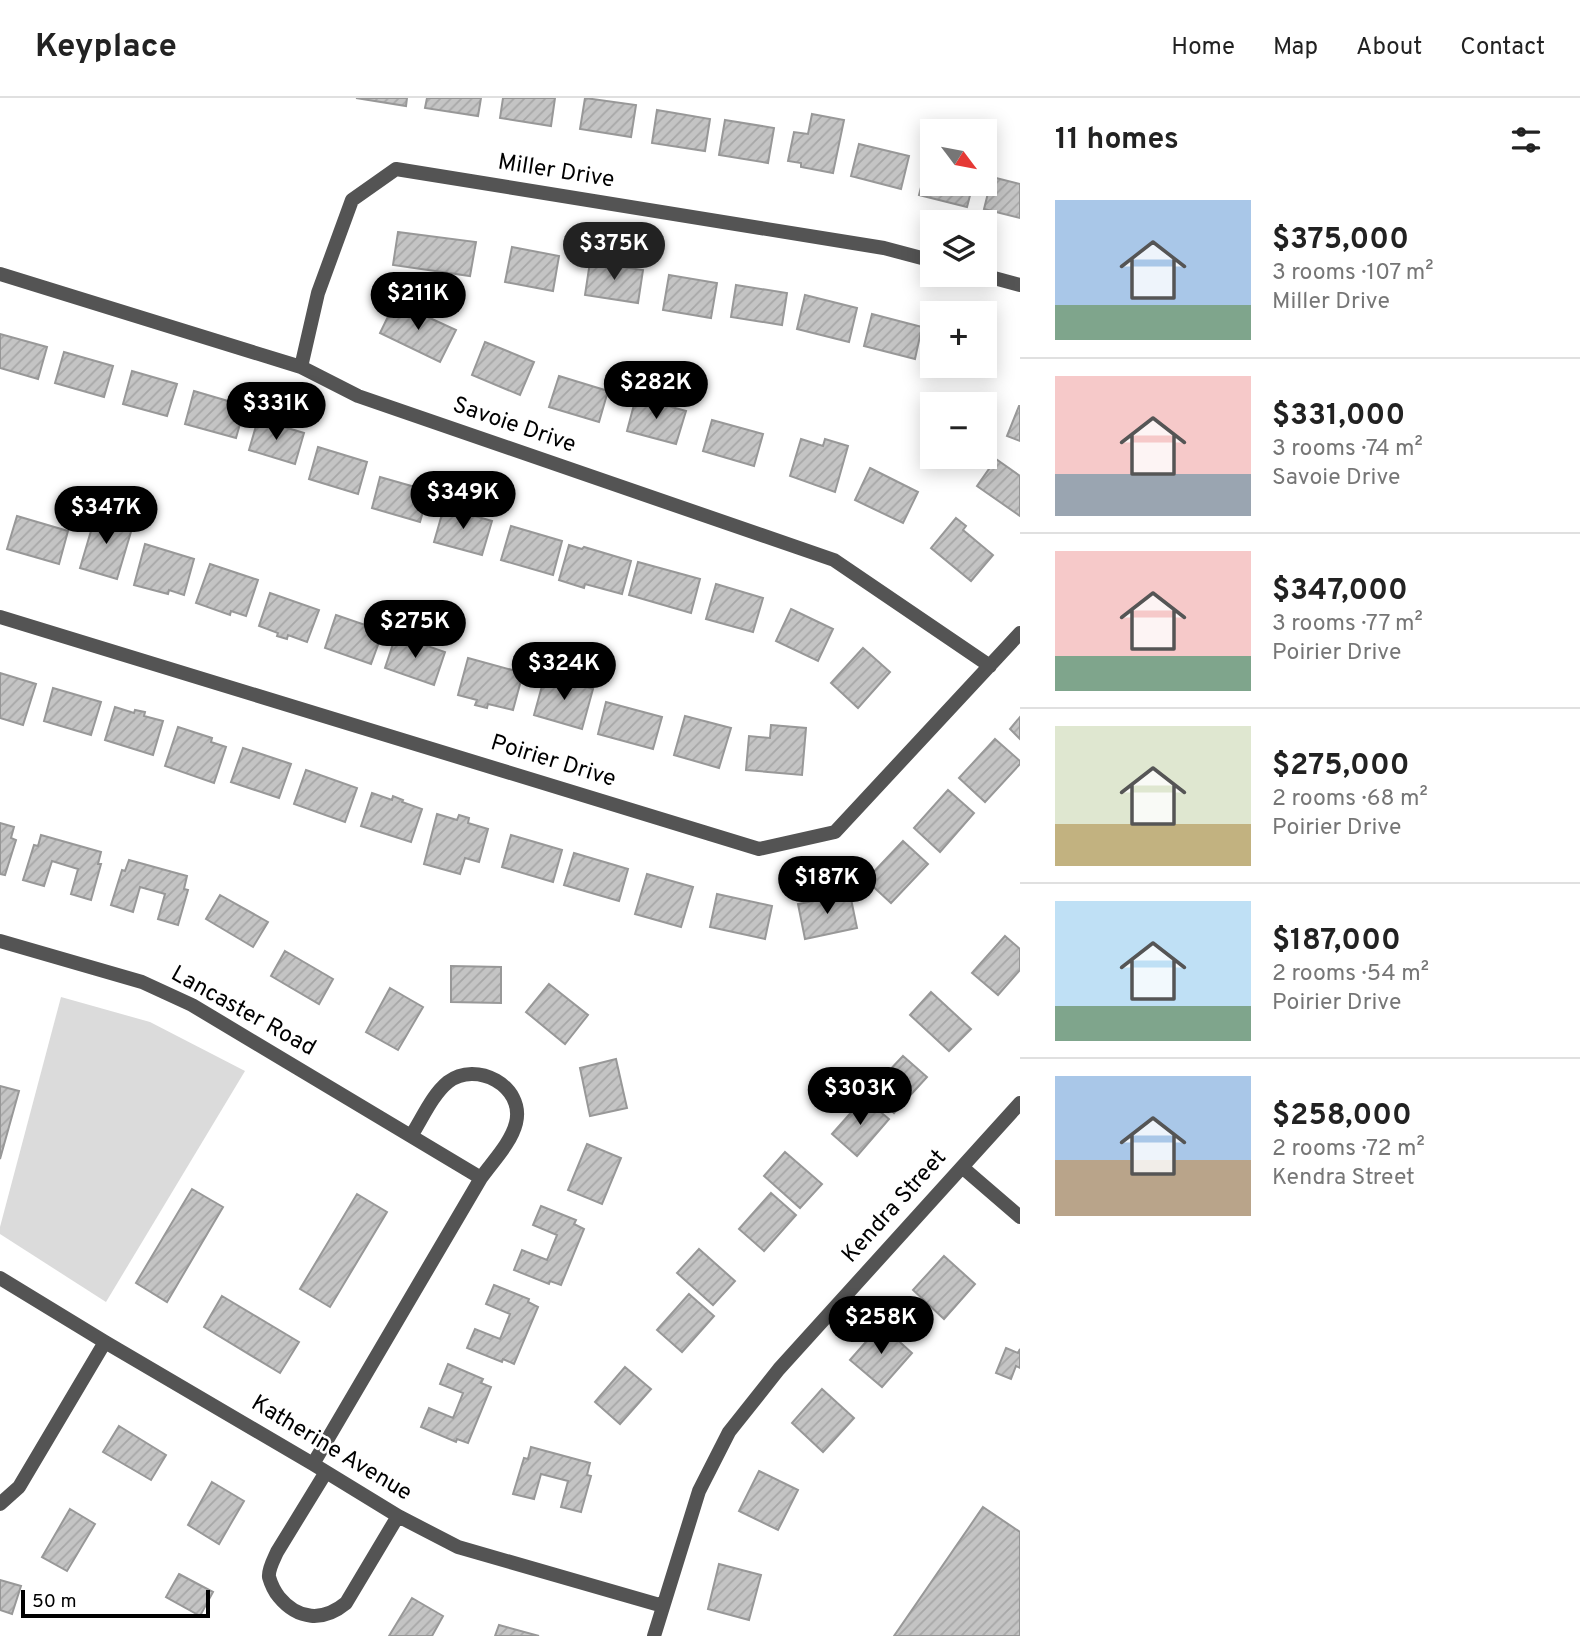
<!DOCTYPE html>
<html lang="en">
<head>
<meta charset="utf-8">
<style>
	:root { --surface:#fff; --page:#f2f2f2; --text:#222; --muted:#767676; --line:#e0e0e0; --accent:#000 }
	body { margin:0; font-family:Overpass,sans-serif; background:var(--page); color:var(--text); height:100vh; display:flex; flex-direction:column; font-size:26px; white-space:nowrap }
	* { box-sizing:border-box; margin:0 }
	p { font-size:23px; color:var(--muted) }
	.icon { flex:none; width:38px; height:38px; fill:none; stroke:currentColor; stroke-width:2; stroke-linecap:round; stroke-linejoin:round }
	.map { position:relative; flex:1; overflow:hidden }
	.details { display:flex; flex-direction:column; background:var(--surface); width:560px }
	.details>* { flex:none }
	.needle { width:46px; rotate:122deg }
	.buttons { position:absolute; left:920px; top:21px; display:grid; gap:14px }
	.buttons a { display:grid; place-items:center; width:77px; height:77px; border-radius:0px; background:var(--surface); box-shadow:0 4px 18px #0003; font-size:35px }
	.scale { position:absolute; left:21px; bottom:18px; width:189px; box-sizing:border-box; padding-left:7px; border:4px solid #000; border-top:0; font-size:19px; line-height:24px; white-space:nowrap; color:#000; -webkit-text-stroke:5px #fff; paint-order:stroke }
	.price { position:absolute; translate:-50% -60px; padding:0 16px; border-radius:24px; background:var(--accent); color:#fff; font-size:23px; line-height:46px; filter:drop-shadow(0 2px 4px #0008) }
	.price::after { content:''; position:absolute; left:50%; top:42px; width:21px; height:16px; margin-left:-10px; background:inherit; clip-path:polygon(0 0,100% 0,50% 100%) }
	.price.active { background:#222; color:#fff }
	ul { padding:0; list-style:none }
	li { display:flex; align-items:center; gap:21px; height:175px; padding:0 35px }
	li+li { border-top:2px solid var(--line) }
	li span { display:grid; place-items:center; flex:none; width:196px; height:140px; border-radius:0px; color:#555 }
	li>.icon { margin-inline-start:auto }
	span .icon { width:84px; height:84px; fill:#fffc; stroke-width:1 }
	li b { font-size:30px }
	h2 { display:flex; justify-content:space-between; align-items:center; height:84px; padding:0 35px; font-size:30px }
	header { display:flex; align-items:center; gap:42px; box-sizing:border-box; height:98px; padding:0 35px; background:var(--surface); border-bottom:2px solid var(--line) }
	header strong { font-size:33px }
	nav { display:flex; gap:38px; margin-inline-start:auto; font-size:24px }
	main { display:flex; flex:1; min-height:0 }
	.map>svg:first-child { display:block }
</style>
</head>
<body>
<header>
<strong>Keyplace</strong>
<nav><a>Home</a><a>Map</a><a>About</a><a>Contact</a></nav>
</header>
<main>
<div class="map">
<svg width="1020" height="1538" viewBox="0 0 1020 1538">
	<defs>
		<pattern id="building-hatch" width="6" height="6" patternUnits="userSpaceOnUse" patternTransform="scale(1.75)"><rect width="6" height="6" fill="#c4c4c4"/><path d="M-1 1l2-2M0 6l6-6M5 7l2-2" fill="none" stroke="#a7a7a7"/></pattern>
	</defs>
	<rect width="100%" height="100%" fill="#fff"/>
	<!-- park -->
	<path fill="#dbdbdb" d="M61 899 150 924 245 973 106 1204 0 1136V1129Z"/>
	<!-- building -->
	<path fill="url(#building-hatch)" stroke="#989898" stroke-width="2" d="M356 0H407L406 8Z
		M427 0H481L478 18 425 10Z
		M503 0H555L551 28 500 20Z
		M585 0 636 7 631 39 580 31Z
		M657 12 710 21 705 53 652 45Z
		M812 16 844 22 833 75 801 69V65L788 63 794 34 808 36Z
		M725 22 774 30 768 65 719 57Z
		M859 46 909 58 901 91 851 78Z
		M928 62 933 63V86H973L967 109 919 97Z
		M992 79 1020 86V120L984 111Z
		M398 134 476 144 470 178 393 167Z
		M512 149 559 158 553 193 505 184Z
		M590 164 643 172 638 205 585 197Z
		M669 177 717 185 711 220 663 212Z
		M736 187 787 195 782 227 731 219Z
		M805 197 857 210 849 244 797 231Z
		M395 204 456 232 440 264 380 235Z
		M872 216 922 229 915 261 864 248Z
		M0 236 47 249 38 281 0 270Z
		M485 244 534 264 520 297 472 277Z
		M64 254 113 268 104 299 55 285Z
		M945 268H985L982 278Z
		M132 273 177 286 167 318 123 306Z
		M559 278 608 293 599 324 549 309Z
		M194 293 245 308 236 340 185 326Z
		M636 299 686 313 676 346 627 333Z
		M1019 308H1020V343L1007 338Z
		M258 321 304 335 295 366 249 352Z
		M712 322 763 336 754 368 703 353Z
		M801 341 823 348 825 341 848 348 835 394 790 378Z
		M318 349 367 364 358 396 309 381Z
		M996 361 1020 378V418L977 388Z
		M870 370 918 394 903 425 855 402Z
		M380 379 429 393 420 424 372 410Z
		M444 409 492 423 482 457 434 444Z
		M96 416 133 427 117 481 80 470Z
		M17 418 68 433 59 466 7 451Z
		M956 420 966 428 963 432 993 457 971 483 931 450Z
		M511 428 562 443 553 477 501 462Z
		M145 446 194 461 184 497 169 492 168 496 134 487Z
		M569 447 582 451 584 449 631 463 622 496 585 486 584 490 559 482Z
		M638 464 700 481 691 515 629 497Z
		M210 466 258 482 246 518 231 513 230 517 196 505Z
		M716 486 763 500 753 534 706 521Z
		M270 495 319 512 307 544 288 537 287 541 277 538 278 535 259 528Z
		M791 511 833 531 818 563 776 543Z
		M336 517 383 533 371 566 325 550Z
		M396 537 445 554 434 587 385 570Z
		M863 550 890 574 858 610 831 585Z
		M468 560 523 575 513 612 488 606 487 610 475 607 477 602 458 597Z
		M0 575 36 586 23 627 0 620Z
		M545 577 593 591 582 631 534 617Z
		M53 590 101 604 91 637 44 623Z
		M606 604 662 619 653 651 598 636Z
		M115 609 134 615 135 612 145 614 144 618 163 623 153 657 105 642Z
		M685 618 731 630 719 670 674 657Z
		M1020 619V641L1010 631Z
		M771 627 806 630 802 677 746 672 749 638 770 640Z
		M178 629 212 640 211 644 226 649 214 685 165 668Z
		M995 641 1020 663V666L985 704 959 680Z
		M243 650 291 666 279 700 231 684Z
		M306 672 357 690 345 724 294 706Z
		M948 692 974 715 940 754 914 730Z
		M372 695 392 702 393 698 403 702 402 704 422 711 411 744 361 728Z
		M437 716 457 722 459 717 469 720 468 725 488 731 479 764 465 760 460 776 424 766Z
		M0 725 14 729 11 740 16 742 5 777 0 776Z
		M41 737 101 754 98 766H101L91 802 71 796 78 771 52 763 44 788 23 782 34 747 38 748Z
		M511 737 562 752 553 784 502 769Z
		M903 743 928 766 891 805 866 782Z
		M574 755 628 771 619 803 564 787Z
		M129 762 187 778 184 791 188 792 178 827 158 821 165 796 140 789 133 814 111 807 122 772 125 773Z
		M647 776 693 789 681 829 635 816Z
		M717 796 772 808 765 841 710 829Z
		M850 796 857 830 805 841 798 806Z
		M220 797 268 824 253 849 206 821Z
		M1005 838 1020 851V872L998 897 972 875Z
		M285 853 333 881 319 906 271 878Z
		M451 868 501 869V905L451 904Z
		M549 886 588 917 565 946 526 914Z
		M390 890 423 909 398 952 366 934Z
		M931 894 971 931 949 953 910 917Z
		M903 958 927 979 894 1015 870 993Z
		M616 961 627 1010 590 1018 580 970Z
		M0 988 19 993 0 1061Z
		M864 1000 889 1021 857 1058 832 1036Z
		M587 1046 621 1060 602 1106 568 1092Z
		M785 1054 822 1086 800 1110 764 1078Z
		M192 1091 223 1109 167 1204 136 1185Z
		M771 1095 796 1117 764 1153 739 1131Z
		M357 1096 387 1114 330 1209 300 1191Z
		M541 1108 576 1122 574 1126 584 1131 561 1187 550 1183 549 1186 514 1172 522 1152 547 1162 557 1137 533 1127Z
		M699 1151 735 1183 713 1207 677 1175Z
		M944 1158 975 1186 944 1221 913 1192Z
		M494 1187 529 1201 528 1204 538 1209 514 1266 503 1261 502 1264 467 1250 475 1231 500 1241 510 1216 486 1206Z
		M689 1196 714 1218 682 1254 657 1232Z
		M222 1198 299 1244 280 1275 204 1229Z
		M881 1227 912 1255 882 1289 850 1262Z
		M1006 1250 1018 1255 1020 1251V1270L1016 1268 1011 1281 996 1275Z
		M448 1266 483 1281 481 1285 491 1289 468 1345 457 1341 456 1344 421 1329 429 1310 453 1320 463 1295 440 1286Z
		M625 1269 651 1291 620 1326 595 1304Z
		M822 1291 854 1320 823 1354 792 1325Z
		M119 1328 166 1357 151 1382 103 1354Z
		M531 1349 590 1365 587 1377 591 1378 581 1414 561 1409 568 1383 541 1376 534 1401 513 1396 524 1360 528 1361Z
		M759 1373 798 1392 778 1432 739 1413Z
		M212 1384 244 1403 219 1446 188 1427Z
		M983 1409 1020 1434V1538H894Z
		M70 1411 95 1426 67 1473 42 1459Z
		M719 1466 761 1477 749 1522 708 1511Z
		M179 1476 213 1494 200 1518 166 1499Z
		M0 1482 21 1488 12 1516 0 1512Z
		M412 1500 443 1518 432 1538H389Z
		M499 1527 539 1538H495Z"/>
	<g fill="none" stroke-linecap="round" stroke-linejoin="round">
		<!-- minor -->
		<path stroke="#545454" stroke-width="14" d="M0 176 301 269 358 298 834 462 990 568
			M983 177 1020 187
			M301 269 318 195 352 102 396 71 884 150 933 163
			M0 519 759 751 835 734 1020 535
			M0 843 142 884 192 907 481 1080 313 1366
			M411 1038C422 1021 432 997 448 984 476 962 525 988 516 1025 511 1045 493 1063 481 1080
			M962 1069 1020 1119
			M0 1180 105 1244 313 1366 398 1418 458 1449 663 1508
			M326 1374 277 1454C274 1461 268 1471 269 1479 271 1486 275 1494 279 1499 298 1522 323 1524 346 1505L398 1418
			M0 1406 19 1389 105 1244
			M654 1538 699 1393 729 1334 779 1271 1020 1005"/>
	</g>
	<g text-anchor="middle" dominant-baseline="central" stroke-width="5" stroke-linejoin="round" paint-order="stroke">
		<!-- street labels -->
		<g font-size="23" fill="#000" stroke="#fff">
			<text transform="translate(556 74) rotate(9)">Miller Drive</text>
			<text transform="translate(514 328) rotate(19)">Savoie Drive</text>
			<text transform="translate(553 664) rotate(17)">Poirier Drive</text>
			<text transform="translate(243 914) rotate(29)">Lancaster Road</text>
			<text transform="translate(895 1109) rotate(-48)">Kendra Street</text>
			<text transform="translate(331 1351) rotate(31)">Katherine Avenue</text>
		</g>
	</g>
</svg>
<div class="buttons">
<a><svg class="needle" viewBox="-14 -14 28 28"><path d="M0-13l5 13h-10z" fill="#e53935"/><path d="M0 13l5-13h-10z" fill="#767676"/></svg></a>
<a><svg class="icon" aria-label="layers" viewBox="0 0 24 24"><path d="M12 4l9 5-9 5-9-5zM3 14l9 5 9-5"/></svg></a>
<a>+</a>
<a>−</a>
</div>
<div class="scale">50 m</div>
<b class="price active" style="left:614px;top:184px">$375K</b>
<b class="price" style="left:418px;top:234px">$211K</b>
<b class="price" style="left:656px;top:323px">$282K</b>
<b class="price" style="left:276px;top:344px">$331K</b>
<b class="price" style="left:463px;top:433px">$349K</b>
<b class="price" style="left:106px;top:448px">$347K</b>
<b class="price" style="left:415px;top:562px">$275K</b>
<b class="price" style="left:564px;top:604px">$324K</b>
<b class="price" style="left:827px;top:818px">$187K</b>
<b class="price" style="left:860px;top:1029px">$303K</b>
<b class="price" style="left:881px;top:1258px">$258K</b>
</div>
<section class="details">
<h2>11 homes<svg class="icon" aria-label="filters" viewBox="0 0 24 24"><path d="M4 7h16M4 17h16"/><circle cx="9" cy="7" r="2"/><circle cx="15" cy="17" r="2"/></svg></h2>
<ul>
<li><span style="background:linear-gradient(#a9c7e8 75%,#7fa58c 0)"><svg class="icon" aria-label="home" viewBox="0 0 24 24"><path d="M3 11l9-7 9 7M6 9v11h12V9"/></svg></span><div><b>$375,000</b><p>3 rooms · 107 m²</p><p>Miller Drive</p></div></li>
<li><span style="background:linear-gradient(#f6c9c9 70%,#9aa5b1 0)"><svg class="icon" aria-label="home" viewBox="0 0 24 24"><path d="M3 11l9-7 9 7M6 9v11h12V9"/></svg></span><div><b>$331,000</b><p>3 rooms · 74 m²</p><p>Savoie Drive</p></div></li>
<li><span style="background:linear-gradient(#f6c9c9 75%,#7fa58c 0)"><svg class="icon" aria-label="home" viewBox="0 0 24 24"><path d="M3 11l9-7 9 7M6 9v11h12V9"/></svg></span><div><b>$347,000</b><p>3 rooms · 77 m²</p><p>Poirier Drive</p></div></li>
<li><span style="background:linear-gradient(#dfe7d0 70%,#c2b280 0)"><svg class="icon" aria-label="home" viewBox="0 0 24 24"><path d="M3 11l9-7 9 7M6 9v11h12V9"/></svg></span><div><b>$275,000</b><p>2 rooms · 68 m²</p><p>Poirier Drive</p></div></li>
<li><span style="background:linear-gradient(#bfe0f5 75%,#7fa58c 0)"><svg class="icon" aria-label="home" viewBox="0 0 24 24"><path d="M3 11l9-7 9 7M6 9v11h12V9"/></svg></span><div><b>$187,000</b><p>2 rooms · 54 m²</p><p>Poirier Drive</p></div></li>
<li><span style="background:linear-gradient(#a9c7e8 60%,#b9a48a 0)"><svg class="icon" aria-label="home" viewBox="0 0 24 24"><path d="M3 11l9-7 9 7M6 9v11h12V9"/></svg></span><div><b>$258,000</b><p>2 rooms · 72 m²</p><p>Kendra Street</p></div></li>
</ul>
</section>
</main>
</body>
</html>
